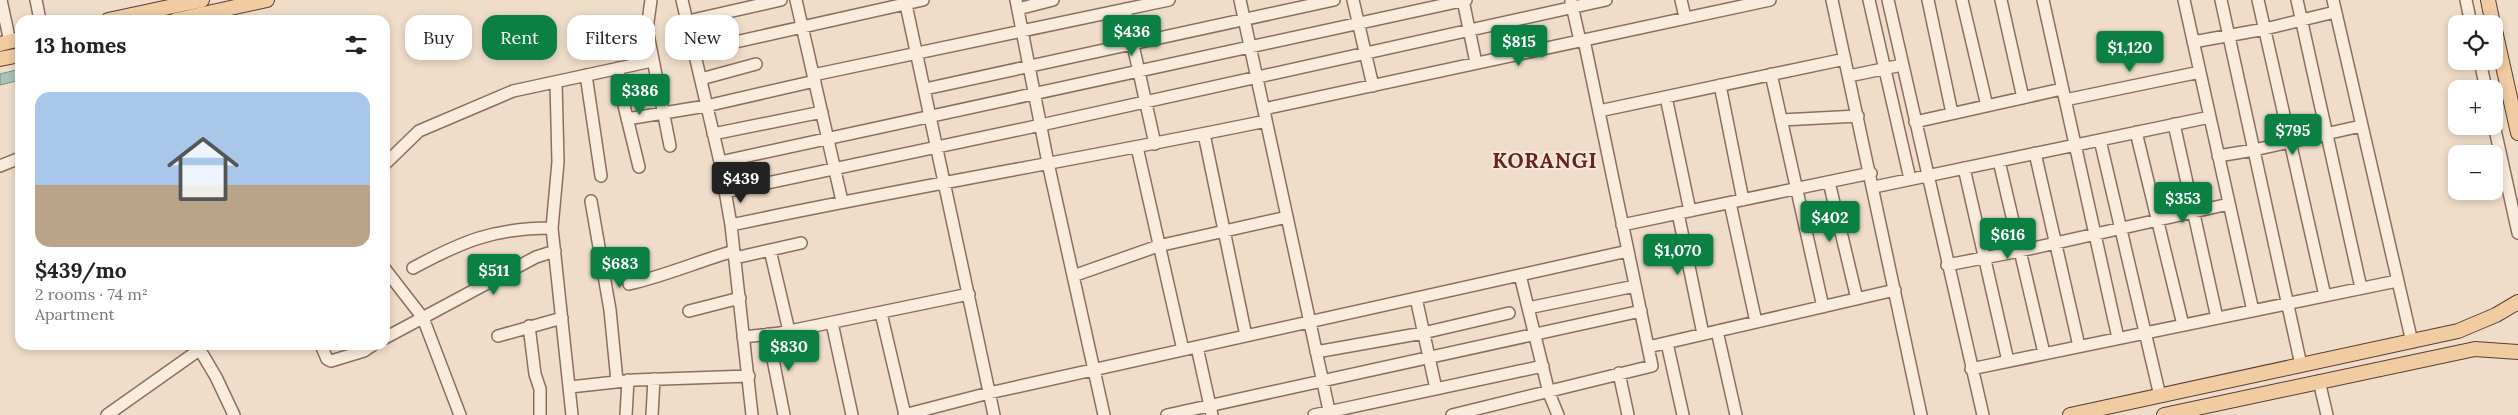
<!DOCTYPE html>
<html lang="en">
<head>
<meta charset="utf-8">
<style>
	:root { --surface:#fff; --page:#f2f2f2; --text:#222; --muted:#767676; --line:#e0e0e0; --accent:#0b8043 }
	body { margin:0; font-family:Lora,serif; background:var(--page); color:var(--text); height:100vh; display:flex; flex-direction:column; font-size:19px; white-space:nowrap }
	* { box-sizing:border-box; margin:0 }
	p { font-size:16px; color:var(--muted) }
	.icon { flex:none; width:28px; height:28px; fill:none; stroke:currentColor; stroke-width:2; stroke-linecap:round; stroke-linejoin:round }
	.map { position:relative; flex:1; overflow:hidden }
	.sheet { position:absolute; left:15px; top:15px; width:375px; height:335px; display:flex; flex-direction:column; background:var(--surface); border-radius:15px; box-shadow:0 2px 8px #0003 }
	.sheet>* { flex:none }
	.hud { position:absolute; left:405px; top:15px; width:475px; height:45px; display:flex; gap:10px }
	.buttons { position:absolute; left:2448px; top:15px; display:grid; gap:10px }
	.buttons a { display:grid; place-items:center; width:55px; height:55px; border-radius:10px; background:var(--surface); box-shadow:0 2px 8px #0003; font-size:25px }
	.price { position:absolute; translate:-50% -42px; padding:0 11px; border-radius:5px; background:var(--accent); color:#fff; font-size:16px; line-height:32px; filter:drop-shadow(0 1px 2px #0008) }
	.price::after { content:''; position:absolute; left:50%; top:30px; width:15px; height:11px; margin-left:-8px; background:inherit; clip-path:polygon(0 0,100% 0,50% 100%) }
	.price.selected { background:#222; color:#fff }
	ul { padding:0; list-style:none }
	li { display:grid; align-content:center; gap:10px; height:265px; padding:0 20px }
	li+li { border-top:1px solid var(--line) }
	li span { display:grid; place-items:center; height:155px; border-radius:15px; color:#555 }
	li>.icon { margin-inline-start:auto }
	span .icon { width:90px; height:90px; fill:#fffc; stroke-width:1 }
	li b { font-size:21px }
	h2 { display:flex; justify-content:space-between; align-items:center; height:60px; padding:0 20px; font-size:21px }
	.tag { padding:0 18px; border-radius:15px; background:var(--surface); box-shadow:0 2px 8px #0003; font-size:18px; line-height:45px }
	.tag.selected { background:var(--accent); color:#fff }
	.map>svg:first-child { display:block }
</style>
</head>
<body>
<div class="map">
<svg width="2518" height="415" viewBox="0 0 2518 415">
	<rect width="100%" height="100%" fill="#efddc9"/>
	<!-- water -->
	<path fill="#aac3b7" stroke="#709284" d="M20 69V80L0 85V74Z"/>
	<g fill="none" stroke-linecap="round" stroke-linejoin="round">
		<defs>
			<path id="minor" d="M1 0 10 42
				M36 0 40 20
				M651 0 647 29 670 146
				M682 0 720 162 731 225 752 415
				M796 0 842 201
				M905 0 994 415
				M1016 0 1048 163 1104 415
				M1240 0 1330 415
				M1353 0 1373 86
				M1463 0 1476 63
				M1681 0 1685 17
				M1832 0 1921 415
				M1869 0 1910 179
				M1888 0 1983 415
				M1928 0 1952 113
				M1962 0 1987 106
				M2001 0 2023 98
				M2043 0 2118 338
				M2184 0 2253 311
				M2221 0 2301 365
				M2258 0 2325 296
				M2297 0 2361 288
				M2333 0 2412 342
				M2466 0 2471 24
				M1571 1 1580 41
				M1018 9 1053 0
				M1125 9 1155 144
				M688 21 781 0
				M2193 42 2265 29 2335 12
				M695 51 923 0
				M2480 61 2486 89
				M618 68 620 89 639 167
				M1771 74 1823 307
				M586 75 601 176
				M813 75 1169 0
				M1849 76 1902 65
				M701 79 756 64
				M556 82 558 162 552 228 572 415
				M1720 85 1743 200
				M925 89 1334 0
				M1666 97 1690 211
				M2065 100 2200 72
				M1264 109 1770 0
				M1599 111 1845 59
				M627 119 706 106 815 81
				M1781 120 1858 116
				M1915 122 2062 89
				M2174 124 2217 318
				M2494 125 2518 233
				M2136 132 2183 325
				M713 134 822 112
				M1204 134 1246 336
				M2100 140 2160 396
				M1137 147 1183 350
				M2035 153 2079 346
				M2218 156 2254 150 2361 126
				M1999 161 2044 353
				M720 162 1466 0
				M385 164 419 131 513 91 652 61
				M0 166 20 158
				M1964 168 2008 361
				M1829 182 1857 299
				M1874 187 2210 117
				M725 192 1041 125 1606 0
				M591 201 610 310 617 381
				M1730 203 1756 322
				M1678 213 1703 334
				M731 225C909 187 1088 158 1266 121
				M1622 225 1871 173
				M770 250 789 331
				M735 258 801 243
				M1947 265 2020 251 2229 204
				M413 268C463 241 494 228 552 228
				M385 269 423 318 460 415
				M1520 275 1549 393 1558 415
				M1073 276 1158 246 1287 217
				M629 284C665 276 699 261 734 251
				M1416 298 1436 389
				M1528 308 1635 286
				M689 311 740 298
				M881 313 905 415
				M832 323 852 415
				M529 326 535 374 540 389V415
				M1717 331 1736 415
				M768 334 784 415
				M498 336 562 318
				M743 337 780 333 969 294
				M385 338 536 257 555 251
				M1667 343 1683 415
				M197 345 216 377 234 415
				M321 345 327 359 331 361 364 351 373 345
				M1197 347 1212 415
				M1648 347 1895 290
				M1316 352 1423 333 1509 313
				M1971 369 2397 281
				M1619 373 1628 415
				M2319 381 2327 415
				M570 387 634 380 749 376
				M107 415 199 350
				M626 415 628 380
				M652 415 654 379
				M904 415 989 393 1628 251
				M1167 415 1641 311
				M1314 415 1543 366
				M1452 415 1652 366 1584 40"/>
			<path id="major" d="M2488 0 2493 24
				M108 20 202 0
				M176 20 267 0
				M2494 26 2518 133
				M0 44 20 39
				M0 59 20 55
				M2070 415 2458 331 2496 315 2518 302
				M2164 415 2475 349 2518 352"/>
		</defs>
		<!-- minor casing -->
		<use href="#minor" stroke="#8c6e5d" stroke-width="14"/>
		<!-- major casing -->
		<use href="#major" stroke="#5a3d31" stroke-width="16"/>
		<!-- minor -->
		<use href="#minor" stroke="#f9ecdd" stroke-width="11"/>
		<!-- major -->
		<use href="#major" stroke="#f1cba2" stroke-width="14"/>
	</g>
	<g text-anchor="middle" dominant-baseline="central" stroke-width="4" stroke-linejoin="round" paint-order="stroke">
		<!-- district labels -->
		<g font-size="21" font-weight="bold" letter-spacing="1" fill="#692220" stroke="#f6e9d9">
			<text x="1545" y="160">KORANGI</text>
		</g>
	</g>
</svg>
<div class="buttons">
<a><svg class="icon" aria-label="locate" viewBox="0 0 24 24"><circle cx="12" cy="12" r="6"/><path d="M12 2v4M12 18v4M2 12h4M18 12h4"/></svg></a>
<a>+</a>
<a>−</a>
</div>
<b class="price" style="left:1132px;top:57px">$436</b>
<b class="price" style="left:1519px;top:67px">$815</b>
<b class="price" style="left:2130px;top:73px">$1,120</b>
<b class="price" style="left:640px;top:116px">$386</b>
<b class="price" style="left:2293px;top:156px">$795</b>
<b class="price selected" style="left:741px;top:204px">$439</b>
<b class="price" style="left:2183px;top:224px">$353</b>
<b class="price" style="left:1830px;top:243px">$402</b>
<b class="price" style="left:2008px;top:260px">$616</b>
<b class="price" style="left:1678px;top:276px">$1,070</b>
<b class="price" style="left:620px;top:289px">$683</b>
<b class="price" style="left:494px;top:296px">$511</b>
<b class="price" style="left:789px;top:372px">$830</b>
<div class="hud">
<a class="tag">Buy</a>
<a class="tag selected">Rent</a>
<a class="tag">Filters</a>
<a class="tag">New</a>
</div>
<section class="sheet">
<h2>13 homes<svg class="icon" aria-label="filters" viewBox="0 0 24 24"><path d="M4 7h16M4 17h16"/><circle cx="9" cy="7" r="2"/><circle cx="15" cy="17" r="2"/></svg></h2>
<ul>
<li><span style="background:linear-gradient(#a9c7e8 60%,#b9a48a 0)"><svg class="icon" aria-label="home" viewBox="0 0 24 24"><path d="M3 11l9-7 9 7M6 9v11h12V9"/></svg></span><div><b>$439/mo</b><p>2 rooms · 74 m²</p><p>Apartment</p></div></li>
</ul>
</section>
</div>
</body>
</html>
